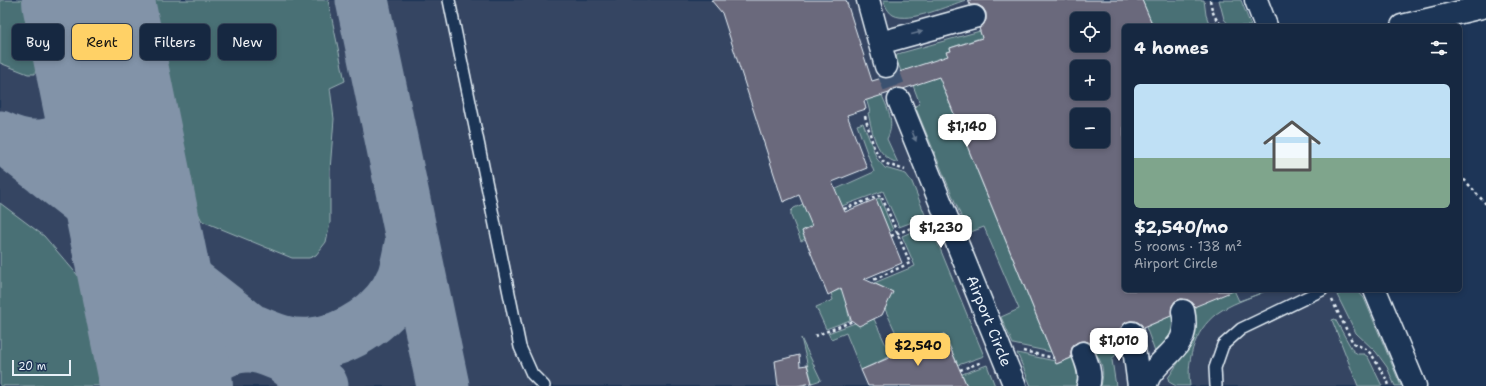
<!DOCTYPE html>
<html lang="en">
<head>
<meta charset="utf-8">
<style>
	:root { --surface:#162841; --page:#23344c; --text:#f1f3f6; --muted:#9ea6b1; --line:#35445a; --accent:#ffd166 }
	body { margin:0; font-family:"Shantell Sans",sans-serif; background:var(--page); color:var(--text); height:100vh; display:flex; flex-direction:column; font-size:15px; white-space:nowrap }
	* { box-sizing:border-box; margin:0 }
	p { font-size:13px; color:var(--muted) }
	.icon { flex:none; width:22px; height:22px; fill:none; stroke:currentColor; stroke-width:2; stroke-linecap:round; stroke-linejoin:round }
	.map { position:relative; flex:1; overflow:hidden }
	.details { position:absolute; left:1122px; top:24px; width:340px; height:268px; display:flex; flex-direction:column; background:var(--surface); border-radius:6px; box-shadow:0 2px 6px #0003,0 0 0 1px var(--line) }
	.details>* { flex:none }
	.banner { position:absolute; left:12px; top:24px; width:380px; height:36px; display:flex; gap:8px }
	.buttons { position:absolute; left:1070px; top:12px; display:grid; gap:8px }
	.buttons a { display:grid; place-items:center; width:40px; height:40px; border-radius:6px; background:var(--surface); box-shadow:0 2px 6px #0003,0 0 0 1px var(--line); font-size:20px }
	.scale { position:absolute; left:12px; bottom:10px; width:59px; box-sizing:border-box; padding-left:4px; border:2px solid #e8f1f8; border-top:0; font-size:11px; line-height:14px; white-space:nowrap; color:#e8f1f8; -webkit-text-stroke:3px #1d3557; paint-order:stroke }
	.price { position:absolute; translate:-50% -34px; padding:0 9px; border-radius:8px; background:#fff; color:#222; font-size:13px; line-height:26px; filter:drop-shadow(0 1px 2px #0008) }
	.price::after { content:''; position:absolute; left:50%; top:24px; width:12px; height:9px; margin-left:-6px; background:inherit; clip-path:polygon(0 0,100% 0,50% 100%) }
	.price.selected { background:var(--accent); color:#111 }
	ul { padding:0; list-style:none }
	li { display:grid; align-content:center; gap:8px; height:212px; padding:0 12px }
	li+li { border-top:1px solid var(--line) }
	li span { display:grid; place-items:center; height:124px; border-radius:6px; color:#555 }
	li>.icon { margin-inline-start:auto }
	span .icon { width:72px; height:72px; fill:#fffc; stroke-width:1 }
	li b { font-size:17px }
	h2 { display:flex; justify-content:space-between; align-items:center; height:48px; padding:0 12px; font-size:17px }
	.pill { padding:0 14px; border-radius:6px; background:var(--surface); box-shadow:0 2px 6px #0003,0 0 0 1px var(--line); font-size:14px; line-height:36px }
	.pill.selected { background:var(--accent); color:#111 }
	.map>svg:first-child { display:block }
</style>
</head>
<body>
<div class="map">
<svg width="1486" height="386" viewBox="0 0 1486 386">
	<rect width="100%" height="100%" fill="#1d3557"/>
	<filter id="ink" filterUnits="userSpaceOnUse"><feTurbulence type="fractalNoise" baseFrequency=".025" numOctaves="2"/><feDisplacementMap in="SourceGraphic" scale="8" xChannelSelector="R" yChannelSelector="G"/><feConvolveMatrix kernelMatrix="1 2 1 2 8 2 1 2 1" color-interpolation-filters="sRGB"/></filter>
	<g filter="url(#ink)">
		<!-- built -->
		<path fill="#344562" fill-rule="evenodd" d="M0 0H1241L1251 26H1124V290H1361L1401 386H0ZM1077 19H1103V45H1077ZM1077 67H1103V93H1077ZM1077 115H1103V141H1077Z"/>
		<!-- green -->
		<path fill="#4a7074" stroke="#99b0b6" d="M0 0H38L41 14 36 68 35 74H28L0 63Z
			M143 0H328L345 81 330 88 334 119 330 170V223L326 242 316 255 309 258H292L202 221 197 211 176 153Z
			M883 0H966C949 5 909 24 893 15 888 12 885 5 883 0Z
			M1142 0H1204L1206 15 1210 26H1153Z
			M1219 0H1241L1251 26H1230L1224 19Z
			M980 31 986 48 980 38 950 48 951 51 947 52 950 63 992 64 943 87 1051 352 1013 344 1001 317 1019 309 984 227 968 233 915 106 920 104 909 75 903 77 896 58 897 55 901 53Z
			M880 91C887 108 896 121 887 139L898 163C875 156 873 134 868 113L870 112 865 95Z
			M863 123 877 159 885 168 906 174 912 182 926 217 899 227 883 191 842 206 812 226 802 231 805 239 801 241 791 216V211L794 208 874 172 857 125Z
			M880 198 893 230 889 232 876 199Z
			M0 203 44 236 87 286 108 348 117 386H0Z
			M930 224 984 356 958 365 944 334 904 351 885 309 892 292 874 283 915 266 902 236Z
			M859 282C849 299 844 300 850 320L826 329 816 307 833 300 831 293Z
			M1234 290 1239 301 1259 294 1257 290H1268C1254 296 1236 302 1222 310 1196 326 1186 357 1190 386H1176L1169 382 1168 378C1182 357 1200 333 1195 306Z
			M1350 290 1358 291 1364 298 1401 386H1395L1387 367 1376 352 1356 333 1337 295Z
			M1173 315 1175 334 1159 353 1155 352 1146 327Z
			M874 319 891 356 861 370 846 333 831 339 828 333 855 323Z
			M1335 319 1353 351 1358 354H1364L1368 357 1382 386H1358L1332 320Z
			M1123 337V343L1112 360 1116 386H1101C1105 370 1102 362 1093 349Z
			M801 338 821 380 812 383Z
			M1017 353 1055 361 1057 364 1074 357 1080 375 1077 386H1031Z
			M987 365 995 386H967L962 374Z"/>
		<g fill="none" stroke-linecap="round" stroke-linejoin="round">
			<!-- taxiway -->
			<path stroke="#8293a8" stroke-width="53" d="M362 0 443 386
				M0 137C33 154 68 147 90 116 92 113 95 110 97 106 100 98 102 88 104 79
				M10 142 122 230 140 257
				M122 230 322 386
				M254 331C272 339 290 346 310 344 348 341 388 315 403 278 407 267 409 252 412 240
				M187 386C199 364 223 345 249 346 261 346 273 352 284 356"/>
			<!-- runway -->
			<path stroke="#8293a8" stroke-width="132" d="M88 0 167 386"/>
		</g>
		<!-- building -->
		<path fill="#6a697c" stroke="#e8f1f8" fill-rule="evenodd" d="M711 0H846L872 81 882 78H890L896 73 948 56 946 52 951 51 950 48 982 38 979 28 983 25 986 20V13L983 8 978 5H970L968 0H1142L1153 26H1124V290L1233 291 1194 307 1193 303 1188 300 1181 299 1175 301 1172 306 1171 316 1143 328 1142 325 1136 321H1130L1125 323 1120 329V338L1094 348 1091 343 1085 341 1078 342 1073 345 1071 351V358L1056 364 939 77 903 89 895 88 889 93 864 101 866 109 847 115 867 168 832 182 845 212 876 199 902 263 864 279 893 292 882 315 859 326 851 320 841 288 828 295 802 231 812 226 799 195 783 202 722 13ZM1077 19H1103V45H1077ZM1077 67H1103V93H1077ZM1077 115H1103V141H1077Z
			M944 334 967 386H868L861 370Z
			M799 355 800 366 807 365 812 383 797 386H778L775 361Z"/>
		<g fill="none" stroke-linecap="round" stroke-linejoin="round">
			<!-- minor-tunnel -->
			<path stroke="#3b516f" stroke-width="22" stroke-dasharray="22 11" stroke-linecap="butt" d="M886 66 899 100"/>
			<defs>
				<path id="service" d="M449 0 520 347 532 374 544 386
					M1216 386 1215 368 1223 345 1241 329 1322 290"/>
				<path id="minor" d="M868 0 886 66
					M1402 26 1486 6
					M880 43 974 17
					M899 100 1015 386
					M1132 333 1139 386
					M1083 353C1087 363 1092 375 1088 386
					M1145 386C1147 382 1148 378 1150 375 1167 351 1191 346 1183 311"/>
				<path id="secondary" d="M1256 0 1266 26
					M1375 290 1415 386"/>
			</defs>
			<!-- service casing -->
			<use href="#service" stroke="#e8f1f8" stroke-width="14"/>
			<!-- minor casing -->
			<use href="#minor" stroke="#e8f1f8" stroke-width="25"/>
			<!-- secondary casing -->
			<use href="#secondary" stroke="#e8f1f8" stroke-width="25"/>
			<!-- path -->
			<path stroke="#e8f1f8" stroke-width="2.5" stroke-dasharray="3 3" stroke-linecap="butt" d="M1210 0C1212 11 1214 19 1223 26
				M865 116 874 148 884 163 905 170
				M1460 175 1486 204
				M844 209 881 195 910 263 873 280
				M891 236 926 222
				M1332 300 1353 343 1366 349 1372 355 1388 382 1389 386
				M815 336 853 321
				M1023 351 1054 358
				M960 370 982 362"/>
			<!-- service -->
			<use href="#service" stroke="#1d3557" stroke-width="11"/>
			<!-- minor -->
			<use href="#minor" stroke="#1d3557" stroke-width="22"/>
			<!-- secondary -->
			<use href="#secondary" stroke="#1d3557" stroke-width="22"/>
		</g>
		<!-- one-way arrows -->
		<defs><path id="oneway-solid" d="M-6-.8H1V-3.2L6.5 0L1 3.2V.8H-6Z"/></defs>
		<g fill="#64778f">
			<use href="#oneway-solid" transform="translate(917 33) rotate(-15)"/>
			<use href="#oneway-solid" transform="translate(914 136) rotate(68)"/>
		</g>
	</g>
	<g text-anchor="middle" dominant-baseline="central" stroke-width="3" stroke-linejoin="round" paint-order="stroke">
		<!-- street labels -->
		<g font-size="15" fill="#e8f1f8" stroke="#1d3557">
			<text transform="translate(989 321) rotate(68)">Airport Circle</text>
		</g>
	</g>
</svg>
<div class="buttons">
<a><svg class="icon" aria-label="locate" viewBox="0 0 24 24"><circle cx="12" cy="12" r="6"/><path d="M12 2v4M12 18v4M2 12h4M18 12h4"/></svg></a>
<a>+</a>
<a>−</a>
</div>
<div class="scale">20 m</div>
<b class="price" style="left:967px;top:148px">$1,140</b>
<b class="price" style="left:941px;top:249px">$1,230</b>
<b class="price" style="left:1119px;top:362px">$1,010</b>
<b class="price selected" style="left:918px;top:367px">$2,540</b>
<div class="banner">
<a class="pill">Buy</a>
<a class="pill selected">Rent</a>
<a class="pill">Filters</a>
<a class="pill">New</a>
</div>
<section class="details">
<h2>4 homes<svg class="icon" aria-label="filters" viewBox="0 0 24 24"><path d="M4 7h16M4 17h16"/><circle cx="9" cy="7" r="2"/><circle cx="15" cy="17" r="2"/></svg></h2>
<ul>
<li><span style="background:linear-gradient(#bfe0f5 60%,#7fa58c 0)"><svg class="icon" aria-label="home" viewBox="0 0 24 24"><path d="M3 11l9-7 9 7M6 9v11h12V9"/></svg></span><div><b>$2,540/mo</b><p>5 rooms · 138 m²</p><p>Airport Circle</p></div></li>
</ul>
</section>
</div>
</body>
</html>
